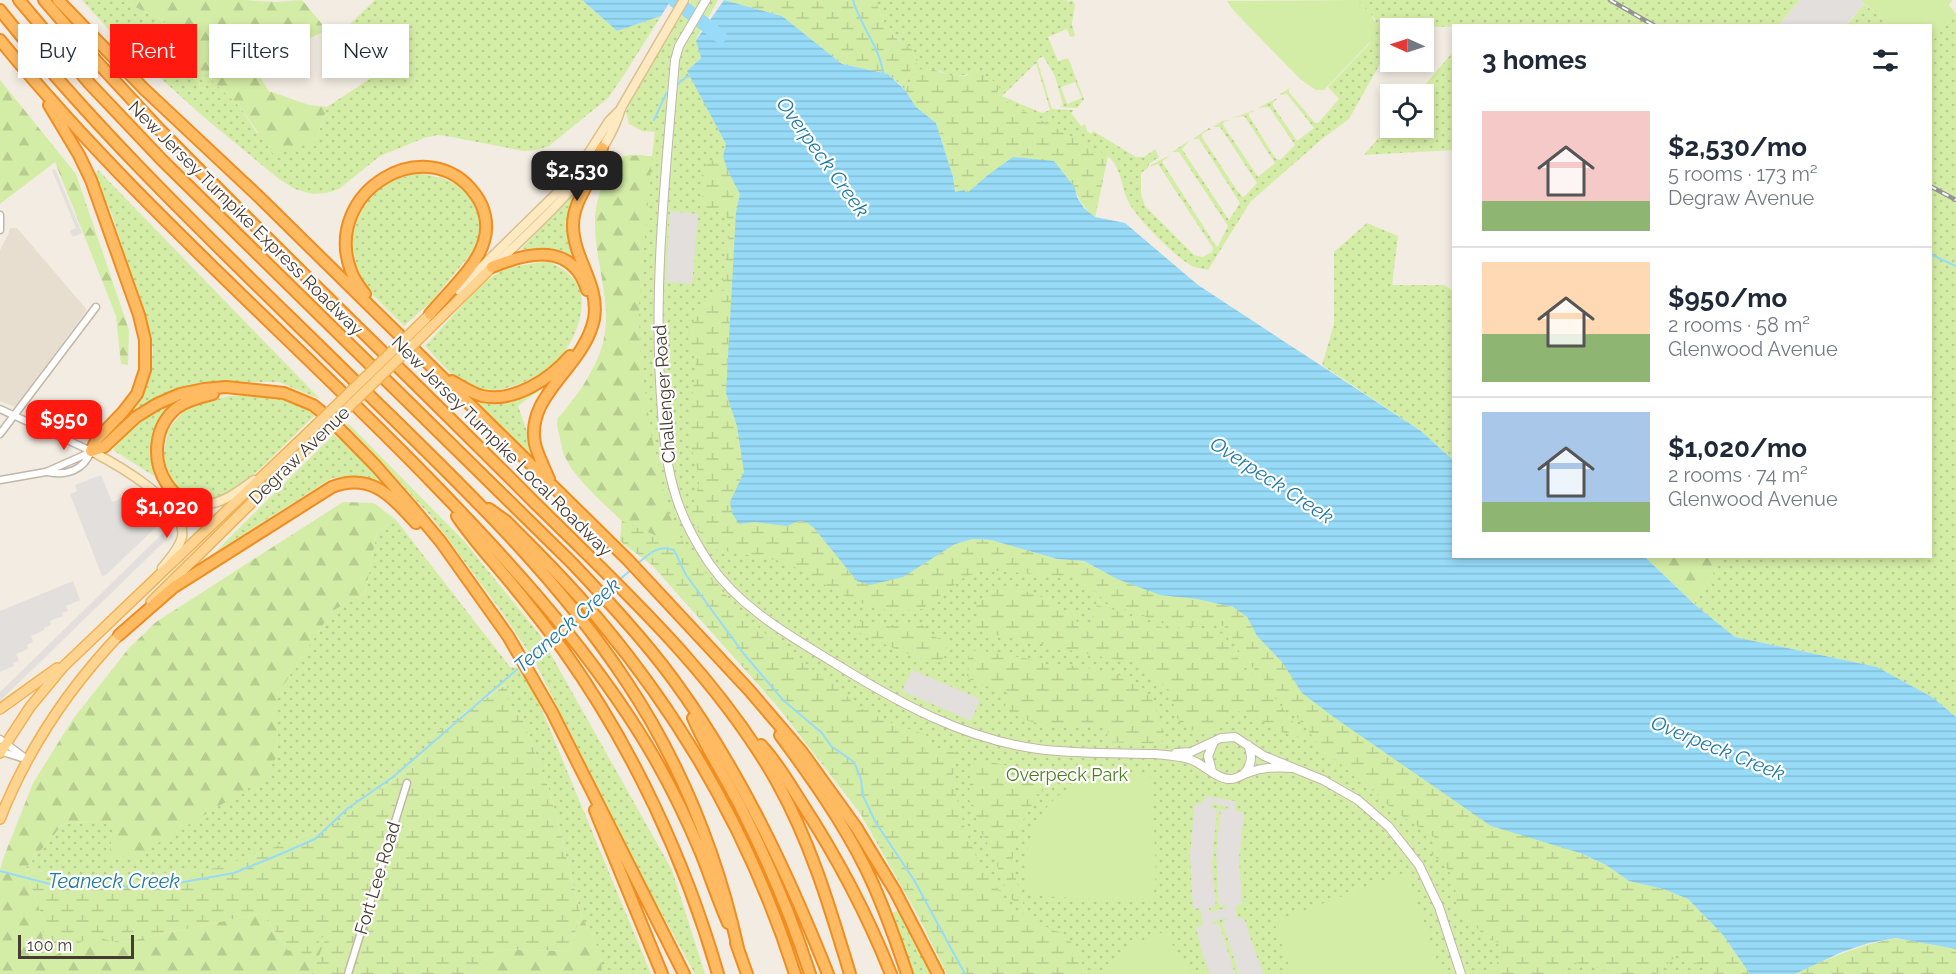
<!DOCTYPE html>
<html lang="en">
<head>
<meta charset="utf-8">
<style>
	:root { --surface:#fff; --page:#f6f6f7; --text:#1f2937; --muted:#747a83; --line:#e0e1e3; --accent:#ff190e }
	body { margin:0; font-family:Raleway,sans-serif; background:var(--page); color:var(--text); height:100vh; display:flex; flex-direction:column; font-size:22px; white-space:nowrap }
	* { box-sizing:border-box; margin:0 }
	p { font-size:20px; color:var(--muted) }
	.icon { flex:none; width:33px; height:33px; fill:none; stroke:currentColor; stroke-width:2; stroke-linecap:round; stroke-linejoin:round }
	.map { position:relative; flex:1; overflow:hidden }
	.panel { position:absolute; left:1452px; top:24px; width:480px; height:534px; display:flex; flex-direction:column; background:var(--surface); border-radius:0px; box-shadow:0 3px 9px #0003 }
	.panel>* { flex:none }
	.top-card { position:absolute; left:18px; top:24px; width:570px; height:54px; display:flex; gap:12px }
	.needle { width:39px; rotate:273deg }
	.buttons { position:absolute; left:1380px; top:18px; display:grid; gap:12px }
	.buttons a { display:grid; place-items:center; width:54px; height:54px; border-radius:0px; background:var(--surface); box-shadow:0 3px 9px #0003; font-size:30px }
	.scale { position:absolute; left:18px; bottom:15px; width:116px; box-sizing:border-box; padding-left:6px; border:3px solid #463c32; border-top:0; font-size:16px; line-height:21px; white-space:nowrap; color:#463c32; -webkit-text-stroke:4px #fff; paint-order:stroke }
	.price { position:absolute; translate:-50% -51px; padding:0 14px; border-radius:12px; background:var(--accent); color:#fff; font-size:20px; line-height:39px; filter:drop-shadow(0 2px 3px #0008) }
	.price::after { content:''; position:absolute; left:50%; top:36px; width:18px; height:14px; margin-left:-9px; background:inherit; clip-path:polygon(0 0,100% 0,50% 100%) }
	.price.active { background:#222; color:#fff }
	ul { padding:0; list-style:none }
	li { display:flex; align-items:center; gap:18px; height:150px; padding:0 30px }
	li+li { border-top:2px solid var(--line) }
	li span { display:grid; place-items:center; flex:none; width:168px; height:120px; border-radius:0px; color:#555 }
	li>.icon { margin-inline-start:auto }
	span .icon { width:72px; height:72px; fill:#fffc; stroke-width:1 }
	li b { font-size:26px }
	h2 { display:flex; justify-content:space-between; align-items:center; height:72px; padding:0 30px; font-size:26px }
	.chip { padding:0 21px; border-radius:0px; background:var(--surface); box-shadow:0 3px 9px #0003; font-size:21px; line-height:54px }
	.chip.active { background:var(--accent); color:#fff }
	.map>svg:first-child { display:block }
</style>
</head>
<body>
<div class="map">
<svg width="1956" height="974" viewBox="0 0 1956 974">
	<defs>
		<pattern id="grass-dots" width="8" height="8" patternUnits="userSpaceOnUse" patternTransform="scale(1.5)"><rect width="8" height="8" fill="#d4eda6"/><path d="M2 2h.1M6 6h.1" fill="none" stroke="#b7cc8f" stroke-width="1.8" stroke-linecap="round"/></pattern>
		<pattern id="forest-firs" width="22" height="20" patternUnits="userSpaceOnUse" patternTransform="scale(1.5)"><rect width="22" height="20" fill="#d4eda6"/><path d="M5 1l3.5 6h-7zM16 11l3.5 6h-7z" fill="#b7cc8f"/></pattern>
		<pattern id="wetland-marsh" width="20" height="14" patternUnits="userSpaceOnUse" patternTransform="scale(1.5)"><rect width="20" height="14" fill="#d4eda6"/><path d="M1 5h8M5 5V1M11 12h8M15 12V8" fill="none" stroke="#b7cc8f"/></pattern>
		<pattern id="water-rules" width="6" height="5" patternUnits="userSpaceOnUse" patternTransform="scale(1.5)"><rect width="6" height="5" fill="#97dbf8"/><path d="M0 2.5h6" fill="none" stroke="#84bdd5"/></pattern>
	</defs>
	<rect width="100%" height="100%" fill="#f3ece2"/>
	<!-- residential -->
	<path fill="#e8ded0" d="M10 228H17L87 310 15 407 0 401V250L8 235Z"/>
	<!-- grass -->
	<path fill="url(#grass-dots)" fill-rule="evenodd" d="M82 0H120L165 21 179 49 240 107 257 133 316 140 327 107 374 76 348 51 351 23 375 0H582L617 31 661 16 624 75 608 98 549 146 537 150 524 151 451 137 438 135 424 138 380 156 339 189 326 193 312 194 295 189 279 179 206 119 118 40Z
		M691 0H718L696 39 701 57 688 71 726 144 723 156 955 544 1197 599 1750 974H947L918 915 860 813 779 708 652 565 620 541 622 521C596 496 568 474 560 437 558 430 557 425 558 418 577 397 598 367 604 339 615 285 577 230 607 177 611 170 617 159 625 156 633 153 644 156 652 156L655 132 642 131 629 124 626 112 632 97Z
		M875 0H1067L1068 2 1072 0 1075 4 1072 24 1075 36 1070 37 1067 29 1048 37 1058 61 1068 58 1084 99 1077 108 1060 107 1063 105 1055 76 1043 56 1037 60 1052 109 1074 110 1071 113 1081 126 1085 124 1087 131 1091 134 1093 131 1136 157H1144L1155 149 1159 157 1149 164 1148 168 1141 173V194L1145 206 1194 255 1203 257 1212 252 1213 248 1158 164 1150 167 1151 165 1170 155 1162 162 1216 246H1218L1228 226 1179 152H1172L1190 140 1182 149 1229 220 1240 203 1199 139H1193L1209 128 1211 129 1202 134V137L1238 192 1243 197 1245 196 1257 183 1220 127H1213L1222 121 1231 120 1224 122 1223 125 1258 177 1275 163 1245 117 1243 116 1232 118 1256 110 1249 113V116L1276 159 1280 160 1295 145 1269 107 1257 108 1278 98 1273 103V106L1297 141 1314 128 1287 94 1279 95 1293 86 1289 89V92L1315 123H1318L1339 99 1328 87 1370 43 1375 19 1357 0H1800L1779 25 1391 27 1390 46 1349 119 1322 139 1251 201 1208 270C1203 269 1198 268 1194 267 1177 259 1136 218 1128 201 1121 186 1122 171 1110 158L995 96 970 74 952 77 940 71 917 70 905 90 901 85 919 58 892 34 885 25ZM1036 63 1050 110 1042 113 1002 96ZM1075 82 1082 98 1067 104 1061 87Z
		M1864 4 1890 25 1846 26Z
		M1956 14V717L1932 697 1877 667 1735 637 1694 604 1723 557 1930 556V43Z
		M1453 52V150L1364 155 1390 125V128H1424V94H1417Z
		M98 170 320 399 279 382H221L168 392 132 412 150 376 153 349 112 214 94 178Z
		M418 173 442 178 462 186 480 213 478 245 431 302 404 326 373 295 356 269 352 236 364 201 389 181Z
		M579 189 570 218 583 271 546 251 521 249Z
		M1367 223 1398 236 1392 285H1444L1453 291V460L1421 431 1322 365 1334 324V252Z
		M547 261C558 266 568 271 576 282 591 304 574 344 557 361 539 379 498 397 473 388 456 382 438 359 425 346L482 284 505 268Z
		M555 379 518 406 538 462 472 397 493 402Z
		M229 396H273L317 413 258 471 226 494 210 500 191 499 173 485 163 456 169 428 188 406Z
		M172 400H183L153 447 154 476 113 450C127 427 149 413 172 400Z
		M348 423 464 541 540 635 672 870 705 974H695L649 890 534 660 502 612 430 515 347 426Z
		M334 434 387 484 360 477 332 478 214 553Z
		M396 520 510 667 525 669 651 974H599L602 972 601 954 581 915 550 792 521 715 508 707 506 684 431 736 415 766 391 781 325 832 310 834 218 868 94 880 25 869 63 824 99 821 113 827 278 754 276 695 332 611 365 594 377 532Z
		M901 909 933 974H911L890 914Z"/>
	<!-- forest -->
	<path fill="url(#forest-firs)" d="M120 0H244L276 2 302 0 327 30 294 46 263 39 251 64 269 91 309 105 327 107 316 140 273 154 240 107 179 49 165 21Z
		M0 80 76 174 129 330 128 365 121 364 116 316 55 162 0 204Z
		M639 155 652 157 639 305 640 355 651 433 668 512 678 533 661 538 622 521 584 484 571 468 563 453 557 424 558 418C576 399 599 365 604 339 615 285 577 230 607 176 616 161 622 157 639 155Z
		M343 502 374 503 396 520 377 532 365 594 332 611 277 695 278 754 265 778 137 856 109 857 113 827 98 821 63 824 25 869 43 919 120 943 262 913 288 950 332 924 312 974H0V870L3 859 33 783 73 719 129 648 156 622Z
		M1645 557H1723L1694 604Z
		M581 915 601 954 602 972 599 974H470L500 949 569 951Z"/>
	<!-- wetland -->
	<path fill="url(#wetland-marsh)" d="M724 0H875C881 14 885 28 897 39 905 46 914 48 919 58L901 85 888 74 842 64 782 16Z
		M927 68C944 72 957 82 974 72L982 74 1000 85 996 96 1108 156 1095 218C1085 208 1078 201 1075 188L967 194 955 192 953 177 936 123 916 107 905 90 917 70Z
		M723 156 727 169 740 194 736 212 726 393 737 426 744 472 730 502 755 522 787 526 799 521 806 522 814 528 856 581 903 577 955 544 973 539 991 540 1057 559 1084 561 1117 579 1233 607 1247 617 1257 636 1282 662 1302 693 1335 718 1460 804 1475 817 1580 853 1606 865 1629 881 1663 889 1688 899 1723 935 1750 974H1715L1678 954 1657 974H1623L1576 963 1566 964 1552 974H1496L1495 968 1504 945 1485 937 1468 918 1457 909C1455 879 1455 872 1430 853L1438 840 1393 810 1376 793 1324 751 1285 702 1241 655 1230 633 1224 626 1214 625 1180 628 1150 620 1137 611 1119 609 1110 605 1075 575 1061 576 983 570 965 577 922 609 890 611 853 601 786 562 708 548 692 517 693 504 699 484 698 472 691 447 689 424 696 362 688 336 689 330 699 309 709 296 725 290 723 281 731 221 718 210 700 207 704 191 701 171 709 162Z
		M622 521 661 538 678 533 692 558 747 618 793 656 843 691 858 709 871 710 880 719 926 735 934 748 957 753 952 780 965 829 978 861 1011 907 1044 926 1068 936 1082 964V974H947L918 915 860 813 779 708 652 565 620 541Z
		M999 585C1022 589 1045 594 1061 611H1070L1078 623H1092L1093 613 1090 604C1117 608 1141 622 1167 629 1185 634 1205 628 1223 634L1245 670 1261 680 1307 740 1284 733 1246 712 1227 711 1211 734C1162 727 1186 713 1163 685 1156 676 1144 668 1134 661H1122L972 630 977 615 975 606 991 589Z
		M862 620 891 625H922L937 638 947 642V653L940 662 925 661 862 635 856 627Z
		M977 650 1040 661C1051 670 1054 665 1065 665 1074 665 1084 668 1093 669 1129 675 1157 686 1159 726L1164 731 1161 744 1105 742 1108 733 1105 726C1074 723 1026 732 1005 706L1008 699 1007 691 1002 687 999 691 969 679 967 675C971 667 966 659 970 652Z
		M507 684 508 707 521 715 550 792 581 915 569 951 500 949 470 974H312L330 927 309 956 288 950 262 913 120 943 92 936 42 962 43 919 25 869 94 880 217 868 310 834 325 832 391 781 415 766 431 736Z
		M974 761C994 761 1009 766 1027 772 1036 775 1046 774 1056 777 1034 798 1011 830 1013 862 1014 877 1021 893 1024 907L1021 908 1009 897 992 852 979 828 969 799 970 777Z
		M1896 938 1956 949V974H1795C1829 958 1859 945 1896 938Z"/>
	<!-- garden -->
	<path fill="#d4eda6" d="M1357 0C1369 12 1380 20 1374 38L1324 90H1316L1300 79 1233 10 1227 1Z
		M1860 0H1952L1949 5 1956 14 1931 43 1930 26 1890 25Z
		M1121 773 1150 774C1151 794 1160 882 1153 895 1150 900 1146 901 1141 902L1026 895C1026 882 1025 867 1027 853 1036 804 1071 775 1121 773Z
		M1406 872 1442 974H1292L1274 922Z
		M1165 932 1190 974H1107C1122 951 1139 939 1165 932Z"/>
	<!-- parking -->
	<path fill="#e3dfdc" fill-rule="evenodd" d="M1800 0H1860L1864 4 1846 25H1779Z
		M55 169 82 233 73 237 70 231 76 228 52 170Z
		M670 211 698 214 692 284 666 282Z
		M101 475 112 502 118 500 130 488 168 528 164 532 157 526 107 574 102 576 70 494 77 491 75 485Z
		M163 533 168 538 0 701V692Z
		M73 581 80 600 66 606 68 611 62 613 63 616 50 621 51 625 44 628V630L31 636 33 642 27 645 28 649 16 654 19 661 13 663 14 666 0 672V611Z
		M912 670 980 699 971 721 902 691Z
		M1206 796 1235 801 1236 811 1244 813 1239 858 1242 904 1235 906 1237 919 1244 918 1255 952 1264 974H1239L1222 921 1228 920 1227 918 1212 922 1211 924H1219L1235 974H1210L1202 952 1196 927 1203 925 1200 908 1193 909 1190 855 1195 803 1202 804ZM1212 803 1228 807 1227 810 1221 809 1216 852 1219 906 1225 905 1226 908 1210 912 1209 908 1216 907 1212 863 1217 808 1211 807Z"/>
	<!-- water -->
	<path fill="url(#water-rules)" d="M582 0H671L661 16 617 31Z
		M724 0 782 16 842 64 888 74 905 90 916 107 936 123 953 177 955 192 964 190 967 193 988 175 1013 157 1054 161 1075 188 1077 197 1084 208 1095 217 1125 223 1198 285 1421 431 1453 460 1454 556 1645 557 1694 604 1735 637 1877 667 1932 697 1956 717V949L1896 938 1869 943 1842 952 1795 974H1750L1723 935 1688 899 1663 889 1629 881 1606 865 1580 853 1491 826 1335 718 1302 693 1282 662 1257 636 1247 617 1233 607 1197 599 1160 595 1117 579 1084 561 1057 559 991 540 973 539 955 544 903 577 870 585 857 581 814 528 806 522 799 521 787 526 755 522 739 524 732 513 730 502 744 472 737 426 726 393 736 212 740 194 727 169 723 156 726 144 687 71 701 58 696 40Z"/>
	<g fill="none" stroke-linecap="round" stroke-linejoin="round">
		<!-- stream -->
		<path stroke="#97dbf8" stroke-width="2" d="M853 0C860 26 880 47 883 73
			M676 86 686 77 691 76
			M654 120 666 94 669 91
			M1930 254 1956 266
			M636 565C648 555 657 544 674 550L686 575 744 654 783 700 822 733 831 746 854 762 861 779 863 796 876 823 914 880 965 974
			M618 581 632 569
			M605 593 614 585
			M591 605 600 597
			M566 627 575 618
			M528 660 551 640
			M0 871 54 885 96 887 167 885 234 873 276 856 315 839 347 809 393 777 521 666"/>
		<!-- river -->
		<path stroke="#97dbf8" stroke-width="14" d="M674 0 720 36"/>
		<defs>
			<path id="minor" d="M0 215V230
				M0 409 91 451
				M0 434 96 307
				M48 472C67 476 84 470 91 451
				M0 480 46 472 91 452
				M0 739 28 760
				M0 751 28 760
				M348 974 407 783"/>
			<path id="tertiary" d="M706 0 679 46 675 60C666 171 653 285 661 397 663 428 665 459 674 490 681 516 694 540 709 563 741 609 789 635 836 664 899 703 964 739 1038 749 1077 754 1116 753 1155 754 1166 755 1179 756 1189 759 1203 763 1217 780 1231 779 1237 779 1241 775 1247 773 1262 767 1276 767 1292 768
				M1176 753 1191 752 1221 738 1235 737 1264 756 1323 780 1358 800 1389 827 1419 865 1439 907 1461 974
				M1212 771 1208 756 1213 744
				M1244 774C1252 765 1253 756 1248 745"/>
			<path id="secondary" d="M495 265C538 223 604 168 621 108L684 0
				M458 290 563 187 588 154 609 121 621 109
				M91 451C116 464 188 504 182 537 179 549 169 559 162 568
				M164 498C207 510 218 507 254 480"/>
			<path id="primary" d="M417 327 430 314
				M424 334 492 267
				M151 602 322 433
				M0 709 57 668
				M0 753 30 707 64 666 315 426
				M0 819C28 748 70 686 123 631"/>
			<path id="motorway" d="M19 0 89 83 162 160 571 562C606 599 642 637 673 679 739 769 787 871 828 974
				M44 0 100 65 160 130C283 256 410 377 534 502 622 589 716 674 777 782 811 843 830 908 850 974
				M58 0 144 89 256 194 628 560 749 690 802 752 856 827 895 891 938 974
				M0 10C111 149 244 271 370 396 460 484 557 576 626 681 680 762 717 854 738 948
				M0 40C130 199 287 333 430 480 505 557 579 638 637 729 662 768 683 810 701 853 710 876 718 900 728 923
				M49 105 79 155 91 180 139 315 145 340V370L137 394 123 412 97 439 91 451
				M492 267C528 252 572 242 587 290
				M365 294C360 287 354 280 351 271 321 191 428 129 475 194 485 207 489 225 484 241 477 267 447 293 430 314
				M452 381C461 386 471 393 482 396 514 403 550 379 570 356
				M91 451 104 447 136 417 157 404 180 394 204 389 226 387 284 393 313 405 328 417 376 466 411 506 441 542 508 636 552 712 684 974
				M549 479C544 467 538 456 535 444 525 394 584 368 594 319 600 284 573 259 573 225 573 205 586 188 595 170 598 163 599 155 602 148
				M187 504C180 498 172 492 167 484 151 460 154 425 178 407 188 400 201 397 213 394
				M489 509 506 521C538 553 571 586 600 621 687 725 754 845 795 974
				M457 516C473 540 493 561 511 583 529 605 547 628 564 651 633 748 685 860 718 974
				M119 635 174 587 332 487C371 472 391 496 416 523
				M693 718C706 748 724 775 739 804 767 859 791 915 810 974
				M780 735C811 777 842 821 865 867 882 901 895 938 907 974
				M761 745C777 762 789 783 801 802 837 857 867 914 891 974
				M595 810 662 974
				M736 943 747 974"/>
		</defs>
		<!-- minor casing -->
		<use href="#minor" stroke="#c3b6a7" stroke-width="9"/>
		<!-- tertiary casing -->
		<use href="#tertiary" stroke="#c3b6a7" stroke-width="10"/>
		<!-- secondary casing -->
		<use href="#secondary" stroke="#dbc08e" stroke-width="11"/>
		<!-- primary casing -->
		<use href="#primary" stroke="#f1b153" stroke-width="12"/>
		<!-- motorway casing -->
		<use href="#motorway" stroke="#ef8d21" stroke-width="14"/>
		<!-- minor -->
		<use href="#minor" stroke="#fff" stroke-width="6"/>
		<!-- tertiary -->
		<use href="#tertiary" stroke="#fff" stroke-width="8"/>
		<!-- secondary -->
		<use href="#secondary" stroke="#ffe9c1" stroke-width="8"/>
		<!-- primary -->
		<use href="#primary" stroke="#ffd490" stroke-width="9"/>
		<!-- motorway -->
		<use href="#motorway" stroke="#ffba62" stroke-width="10"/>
		<defs>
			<path id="rail" d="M1610 0 1655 26
				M1930 186 1956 200"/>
		</defs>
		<!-- rail casing -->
		<use href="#rail" stroke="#949494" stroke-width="4.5"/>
		<!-- rail -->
		<use href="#rail" stroke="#fff" stroke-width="2" stroke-dasharray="7" stroke-linecap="butt"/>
		<defs>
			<path id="primary-bridge" d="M315 426 417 327
				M322 433 424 334"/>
		</defs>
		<!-- primary-bridge casing -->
		<use href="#primary-bridge" stroke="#f1b153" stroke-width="12" stroke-linecap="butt"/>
		<!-- primary-bridge -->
		<use href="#primary-bridge" stroke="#ffd490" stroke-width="9"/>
	</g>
	<g text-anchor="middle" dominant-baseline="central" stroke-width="4.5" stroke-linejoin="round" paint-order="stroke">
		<!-- street labels -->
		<g font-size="18" fill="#463c32" stroke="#fff">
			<text transform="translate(246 218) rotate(45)">New Jersey Turnpike Express Roadway</text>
			<text transform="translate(664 394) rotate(-94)">Challenger Road</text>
			<text transform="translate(502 446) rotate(45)">New Jersey Turnpike Local Roadway</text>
			<text transform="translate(299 455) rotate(-44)">Degraw Avenue</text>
			<text transform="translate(377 878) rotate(-73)">Fort Lee Road</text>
		</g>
		<!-- park labels -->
		<g font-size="18" fill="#4d7d20" stroke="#fff">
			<text x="1067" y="774">Overpeck Park</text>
		</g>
		<!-- water labels -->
		<g font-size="20" font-style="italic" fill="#1e79a3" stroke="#fff">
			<text transform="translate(823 157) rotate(54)">Overpeck Creek</text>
			<text transform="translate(1272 480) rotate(33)">Overpeck Creek</text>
			<text transform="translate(567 625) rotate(-41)">Teaneck Creek</text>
			<text transform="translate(1718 748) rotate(22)">Overpeck Creek</text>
			<text x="114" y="881">Teaneck Creek</text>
		</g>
	</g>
</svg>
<div class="buttons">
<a><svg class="needle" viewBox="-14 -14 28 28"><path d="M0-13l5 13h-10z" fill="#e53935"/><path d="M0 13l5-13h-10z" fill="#747a83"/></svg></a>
<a><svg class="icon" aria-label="locate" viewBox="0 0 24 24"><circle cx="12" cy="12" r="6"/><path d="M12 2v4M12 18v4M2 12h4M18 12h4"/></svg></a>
</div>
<div class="scale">100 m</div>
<b class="price active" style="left:577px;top:202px">$2,530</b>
<b class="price" style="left:64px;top:451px">$950</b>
<b class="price" style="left:167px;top:539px">$1,020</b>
<div class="top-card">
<a class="chip">Buy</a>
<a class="chip active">Rent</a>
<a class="chip">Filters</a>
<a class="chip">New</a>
</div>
<section class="panel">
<h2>3 homes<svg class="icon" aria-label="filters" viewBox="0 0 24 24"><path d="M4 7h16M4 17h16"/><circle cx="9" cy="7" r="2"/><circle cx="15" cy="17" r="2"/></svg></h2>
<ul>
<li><span style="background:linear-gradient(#f6c9c9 75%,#8fb573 0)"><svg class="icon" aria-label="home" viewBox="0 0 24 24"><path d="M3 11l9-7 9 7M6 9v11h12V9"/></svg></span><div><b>$2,530/mo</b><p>5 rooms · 173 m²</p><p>Degraw Avenue</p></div></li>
<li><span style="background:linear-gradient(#ffd9b3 60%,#8fb573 0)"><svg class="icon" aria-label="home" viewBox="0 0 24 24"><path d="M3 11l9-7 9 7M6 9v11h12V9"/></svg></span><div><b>$950/mo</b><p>2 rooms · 58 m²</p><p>Glenwood Avenue</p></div></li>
<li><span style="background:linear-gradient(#a9c7e8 75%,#8fb573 0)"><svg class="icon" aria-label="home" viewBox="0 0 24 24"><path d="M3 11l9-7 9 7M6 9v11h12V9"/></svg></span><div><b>$1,020/mo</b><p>2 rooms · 74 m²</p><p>Glenwood Avenue</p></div></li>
</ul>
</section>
</div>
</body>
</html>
